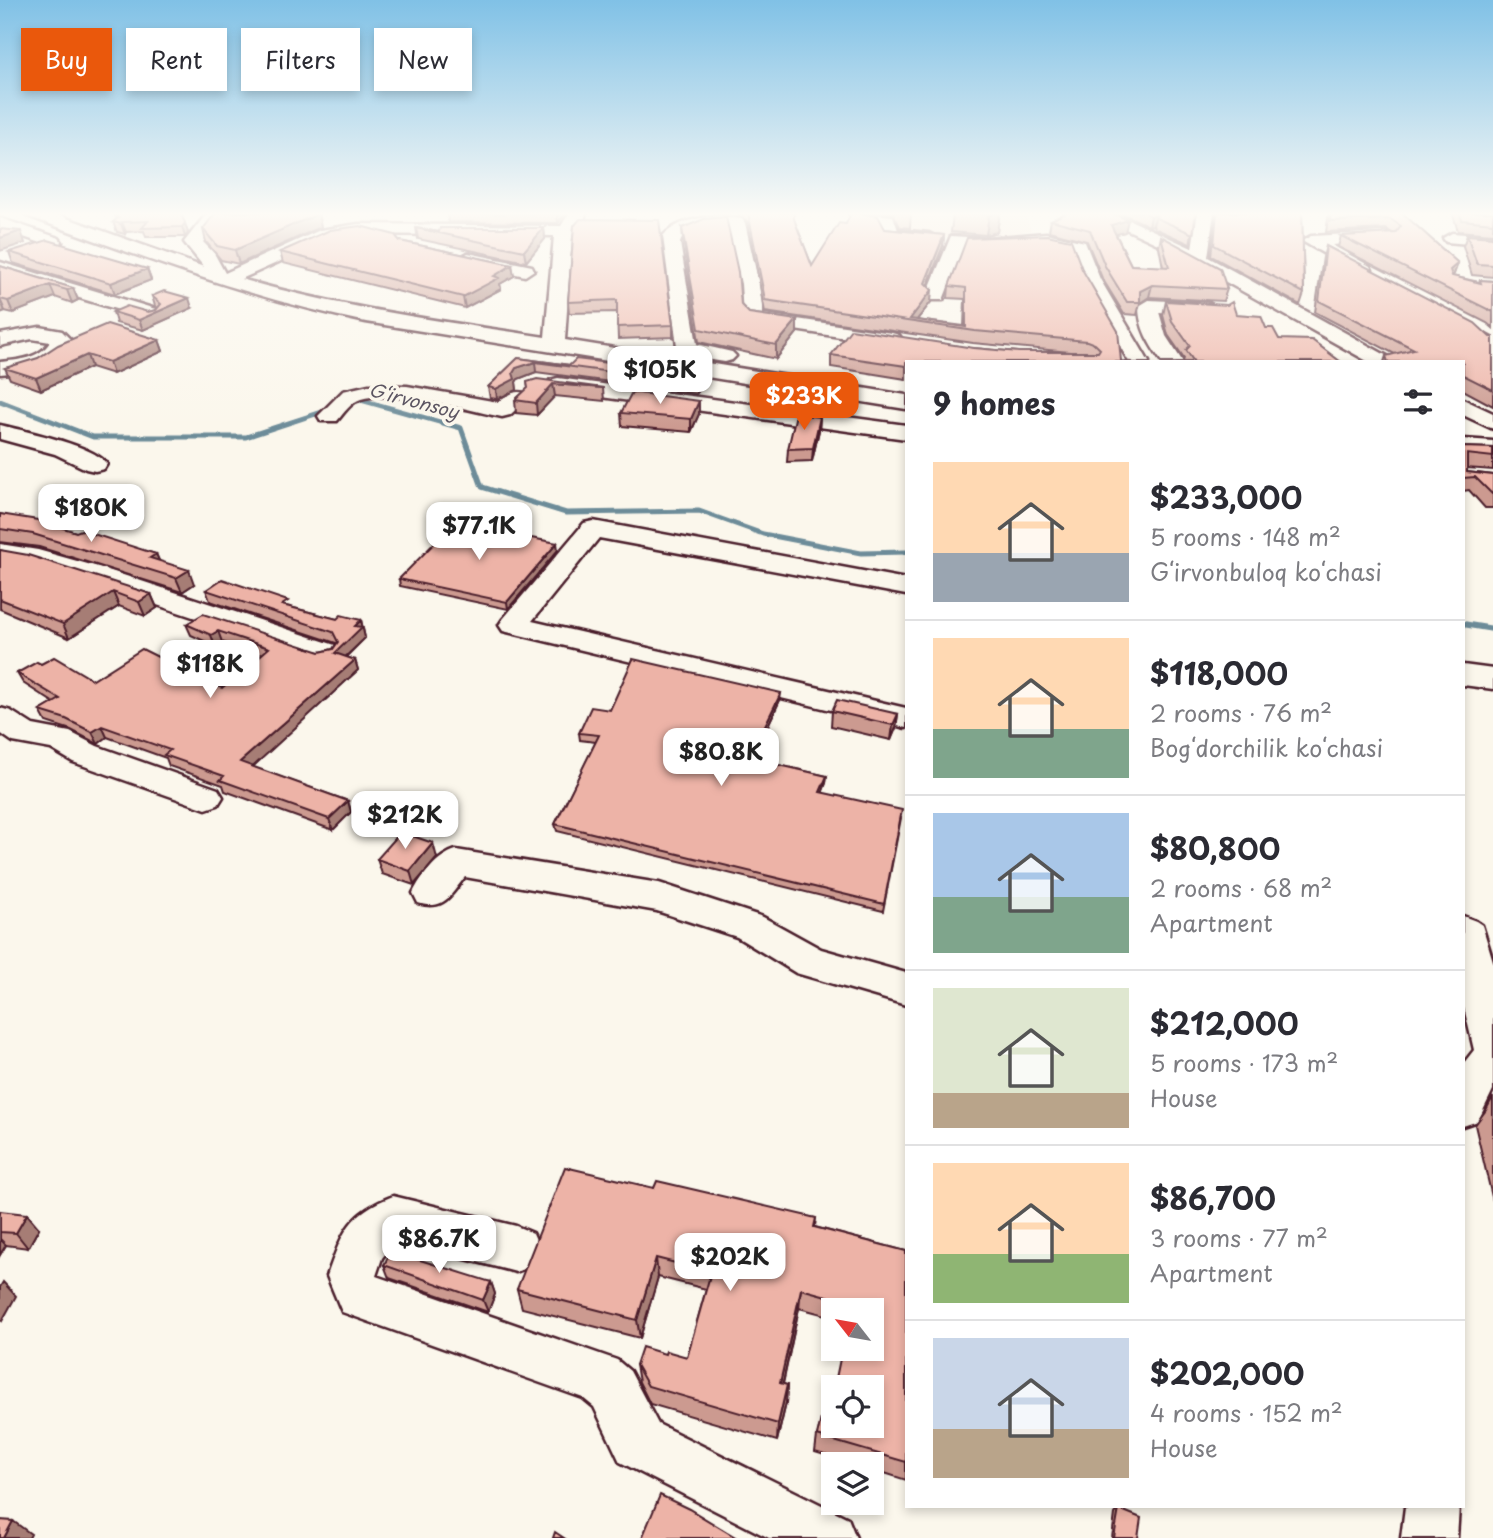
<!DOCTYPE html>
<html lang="en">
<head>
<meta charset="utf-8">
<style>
	:root { --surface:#fff; --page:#f2f2f3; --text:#2b2b33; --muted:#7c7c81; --line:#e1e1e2; --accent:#ea580c }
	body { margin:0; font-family:"Playpen Sans",sans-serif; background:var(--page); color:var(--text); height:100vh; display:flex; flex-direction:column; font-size:26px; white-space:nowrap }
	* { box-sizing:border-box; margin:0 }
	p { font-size:23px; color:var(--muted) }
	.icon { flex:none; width:38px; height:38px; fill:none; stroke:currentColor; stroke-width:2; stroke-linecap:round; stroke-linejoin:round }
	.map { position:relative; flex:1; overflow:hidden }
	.sheet { position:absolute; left:905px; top:360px; width:560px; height:1148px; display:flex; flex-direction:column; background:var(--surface); border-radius:0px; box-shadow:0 4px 10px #0003 }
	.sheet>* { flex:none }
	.guide { position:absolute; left:21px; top:28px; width:665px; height:63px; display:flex; gap:14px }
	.needle { width:46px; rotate:301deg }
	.tools { position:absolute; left:821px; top:1298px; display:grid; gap:14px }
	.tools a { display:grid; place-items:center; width:63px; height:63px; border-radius:0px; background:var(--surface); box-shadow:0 4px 10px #0003; font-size:35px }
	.price { position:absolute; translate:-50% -60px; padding:0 16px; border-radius:14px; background:#fff; color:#222; font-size:23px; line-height:46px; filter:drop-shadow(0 2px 4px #0008) }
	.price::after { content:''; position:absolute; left:50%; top:42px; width:21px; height:16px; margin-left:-10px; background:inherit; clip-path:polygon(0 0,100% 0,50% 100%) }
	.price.active { background:var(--accent); color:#fff }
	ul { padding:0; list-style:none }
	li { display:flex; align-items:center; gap:21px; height:175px; padding:0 28px }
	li+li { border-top:2px solid var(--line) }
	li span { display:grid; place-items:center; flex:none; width:196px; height:140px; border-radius:0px; color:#555 }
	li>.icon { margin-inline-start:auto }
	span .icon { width:84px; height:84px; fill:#fffc; stroke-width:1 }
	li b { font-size:30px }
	h2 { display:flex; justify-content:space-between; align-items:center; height:84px; padding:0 28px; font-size:30px }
	.pill { padding:0 24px; border-radius:0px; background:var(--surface); box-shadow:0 4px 10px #0003; font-size:24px; line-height:63px }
	.pill.active { background:var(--accent); color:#fff }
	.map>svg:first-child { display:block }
</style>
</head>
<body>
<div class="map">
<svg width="1493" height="1538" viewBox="0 0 1493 1538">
	<rect width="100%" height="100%" fill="#fbf7ec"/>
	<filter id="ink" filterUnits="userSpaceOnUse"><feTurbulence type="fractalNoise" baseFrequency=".0143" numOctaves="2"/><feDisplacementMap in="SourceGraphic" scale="14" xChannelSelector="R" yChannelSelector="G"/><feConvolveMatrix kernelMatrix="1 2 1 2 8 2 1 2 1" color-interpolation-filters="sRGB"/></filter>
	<g filter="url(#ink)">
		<!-- built -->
		<path fill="#f7e3d7" d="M864 212H1024L1031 230 984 240 893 233 866 217Z"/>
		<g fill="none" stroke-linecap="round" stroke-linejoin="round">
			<!-- stream-far1 -->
			<path stroke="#6d8c99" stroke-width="5" d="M0 401 93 437H246L331 409
				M349 403 361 400 461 428 482 487 566 513 699 511 763 534 861 553 906 552"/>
			<!-- stream -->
			<path stroke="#6d8c99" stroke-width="6" d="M1463 624 1493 629"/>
			<defs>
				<path id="minor" d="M25 212H50L204 267 184 242 208 212H225L203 242 214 253 225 273 320 230 358 224 561 226 570 212H586L584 221 572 236 565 340 906 395V409L366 322C249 298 139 256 27 216ZM358 234 554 236 545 337C442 321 341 308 241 279L332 238Z
					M848 212 893 216 898 230 929 233 938 238 929 243 884 238 879 225 855 222Z
					M1089 212H1112L1192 248 1198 212H1214L1208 257 1391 358 1395 362H1369L1158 244Z
					M720 216 742 219 745 223 759 284 763 314 892 333 899 335 902 339 899 343 892 345 749 323 743 316 741 284 728 226C713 225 685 227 680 243L697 344 732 352 736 356 732 360 725 362 686 356 677 346 663 236C676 221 701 217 720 216Z
					M0 218 59 238 62 242 53 247 0 229Z
					M1385 232 1394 237 1391 241 1332 245 1370 266 1372 270 1363 276 1302 241 1311 236Z
					M1046 233 1085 242 1100 279 1149 362H1129L1082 279 1071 249C1038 235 999 251 964 246L943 300H929L926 296 951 236 986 238Z
					M1452 233 1493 236V246L1446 242 1443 238Z
					M468 253 532 266 534 270 525 276 462 262 459 258Z
					M0 262 159 310 162 314 159 318 152 320 0 274Z
					M1149 300 1209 303 1219 309 1209 315 1159 312 1166 336 1183 362H1162C1150 345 1139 328 1139 306Z
					M40 327 62 331 71 340C59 368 28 372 0 374V362C18 360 39 359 50 342L32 339 0 346V334Z
					M558 378 906 425V439L550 390 547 385 550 380Z
					M369 385 407 386 498 402C507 395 513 390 525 393L528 398 510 415 502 417C467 410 395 389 361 399 351 402 344 413 337 421H321L318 416 343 391Z
					M1463 399 1493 413V429L1463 415Z
					M0 425C24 431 94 445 107 464L104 469 95 471 86 469 55 454 0 439Z
					M1463 439 1493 441V455L1463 453Z
					M593 521 906 579V595L599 538 532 621 906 708V728L503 631 499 625 503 619 584 523Z
					M0 544 38 550 102 568 335 645 339 651 335 657 324 660 313 657 82 580 35 566 0 560Z
					M1463 665 1493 669V689L1463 685Z
					M0 708 11 711 33 725 70 732 97 746 218 789 223 797 218 805 206 809 73 762 51 749 13 742 0 733Z
					M456 850 659 883 763 917 821 949 906 973V1005L796 973 737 937 657 911 465 877C450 895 445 911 418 903L413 893C422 875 437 856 456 850Z
					M1463 916 1476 921 1482 925 1493 961V1090L1478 1121 1463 1126V1064L1474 1050 1463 1003Z
					M393 1196 516 1226 533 1233 540 1249 533 1265 516 1272 396 1241 382 1258 376 1276 617 1360 630 1371 658 1424 848 1518 856 1538H769L620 1462 594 1407 583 1398 342 1312 327 1276C343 1232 347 1214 393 1196Z
					M1405 1507H1459L1457 1538H1401Z"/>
			</defs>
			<!-- minor casing -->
			<use href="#minor" stroke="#4a1f2b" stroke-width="5"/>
			<!-- minor -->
			<use href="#minor" fill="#fbf7ec" fill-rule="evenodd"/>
		</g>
		<!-- wall -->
		<path fill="#cc9a90" stroke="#4a1f2b" stroke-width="2" d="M113 212H183L181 214 188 233 185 237H146L144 231 126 232 125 234 117 232 113 222 117 219Z
			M567 212 558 223 448 222 447 213Z
			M739 212H794V219L812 266 885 229 944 235 943 246 927 286 931 302 917 320 964 326 965 299 948 298 949 286 1082 269 1121 361 906 362V379L831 367V355L974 348 1019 352H1070L973 343 765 312 748 222 739 215Z
			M880 212H911L910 228 900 227 893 213Z
			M952 212H1000L997 232 986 235 951 232 953 214Z
			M1119 212H1196L1190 244 1154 228 1153 225 1149 226Z
			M1216 212H1302L1304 293 1300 305 1211 256Z
			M1329 212H1401L1458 263 1454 274 1452 276 1479 282 1480 280 1493 281V328L1487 323 1338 247 1341 236 1392 233 1386 229 1326 232Z
			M1452 212H1493V234L1458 231Z
			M318 214 321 227 239 264 221 260 206 242 203 229Z
			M1051 220 1125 232 1116 234 1131 265 1163 267 1159 247 1161 236 1227 289 1223 301 1149 297 1140 303 1137 315 1124 314 1102 278 1087 241 1049 231Z
			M574 226 673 325V337L618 339 617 312 569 313 568 302Z
			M416 228 439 232 544 228 545 239 526 262 418 239Z
			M682 228 741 305 749 313 797 320V333L776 359 699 342 683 240Z
			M1467 235 1493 237V277L1472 275 1463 246Z
			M400 241 512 265 514 276 500 284 501 289 465 308 283 263 280 252Z
			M1326 246 1493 337V406L1463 390V362H1384L1386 356 1395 354 1315 312 1323 257Z
			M9 252 147 269 151 280 115 294 13 263Z
			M0 266 73 288 78 300 72 303 55 297 13 313 5 311 0 313Z
			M152 296 192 308 143 330 116 323 113 312H148L156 310 158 308 155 306Z
			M1166 301 1236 314 1266 328 1279 339 1341 362H1183L1184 358 1168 335 1163 315Z
			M159 340 163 351 113 374 91 367 41 390 10 379 5 368Z
			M518 358 570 365H624L625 375 618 383 536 372 518 379 516 382 517 390 497 399 490 398 488 387Z
			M673 379 708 380 696 394 674 391Z
			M527 382 603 388 604 401 555 396 537 415 516 413 515 400 528 388Z
			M699 401V414L691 432 622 426 621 413Z
			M820 417 819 430 812 461 787 462 788 449Z
			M1463 447 1493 448V470L1467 468V472L1493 475V508H1485L1469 490 1463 491Z
			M0 514 76 532 156 554 159 561 194 584 182 592 39 547 0 542Z
			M0 550 151 594 157 608 145 616 119 606 69 638 0 609Z
			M558 550 508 609 400 586 399 579Z
			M206 590 290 607 337 619 361 620 365 638 346 657 355 660 358 670 252 767 348 801 351 812 333 830 225 791 223 785 169 766 166 758 107 737 98 744 71 730 46 722 40 711 54 703 23 683 17 673 41 664 93 680 187 676 222 688 261 655 222 642 215 646 191 635 186 624 320 652 333 649 336 644V643L210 601Z
			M780 700 752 759 827 776 826 783 822 793 901 818 883 911 557 831 555 824 596 742 580 740 579 733 610 710Z
			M832 711 898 714 896 728 891 740 831 726Z
			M437 858 414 885 382 874 377 859Z
			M1493 1097V1201L1475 1125 1486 1110Z
			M654 1188 816 1218 815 1227 906 1251V1480L872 1469V1465H857L815 1452 817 1436 832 1397 872 1311H833V1317L799 1308 783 1384 787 1385 786 1403 777 1441 650 1404 639 1382 636 1365 665 1354 687 1357 706 1289 658 1277 640 1338 522 1308 517 1289Z
			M0 1211 39 1228 28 1248 6 1245 0 1255Z
			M384 1265 491 1282 495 1294 488 1312 389 1278Z
			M1119 1509 1138 1538H1112L1115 1514Z"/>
		<!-- shaded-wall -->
		<path fill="#a67d75" stroke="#4a1f2b" stroke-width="2" d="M559 212H567L558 223 557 214Z
			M1000 212 997 232 986 235 989 215Z
			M318 214 321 227 239 264 235 250Z
			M1156 215 1153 225 1149 226 1151 216Z
			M1128 220 1125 232 1109 236 1111 225Z
			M122 222 126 232 125 234 121 224Z
			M185 223 188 233 185 237 182 227Z
			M544 228 545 239 526 262 524 251Z
			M21 231 25 243 0 251V238Z
			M944 235 943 246 924 295 925 283Z
			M1458 263 1454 274 1446 281 1450 270Z
			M512 265 514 276 500 284 501 289 465 308 463 297 494 276Z
			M147 269 151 280 115 294 111 283Z
			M50 285 55 297 13 313 8 301Z
			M1152 285 1149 297 1140 303V291Z
			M73 288 78 300 72 303 67 290Z
			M932 290 931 302 915 322 910 319Z
			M189 298 192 308 143 330 139 320Z
			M0 299 5 311 0 313Z
			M797 320V333L776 359V345Z
			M159 340 163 351 113 374 109 362Z
			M87 355 91 367 41 390 36 378Z
			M535 362 536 372 518 379 516 382 517 390 497 399 496 389 513 373 516 368Z
			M624 365 625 375 618 383V373Z
			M707 368 708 380 696 394V382Z
			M553 384 555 396 537 415 536 403Z
			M699 401V414L691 432V419Z
			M820 417 819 430 812 461 813 448Z
			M557 543 558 550 508 609 507 602Z
			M156 554 162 567 150 558Z
			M189 570 194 584 182 592 176 578Z
			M113 592 119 606 69 638 63 624Z
			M151 594 157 608 145 616 139 602Z
			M361 620 365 638 338 664 335 653 355 626Z
			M218 631 222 642 215 646 211 635Z
			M355 660 358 670 245 774 240 762Z
			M781 693 780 700 749 766V758Z
			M898 714 896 728 891 740 893 725Z
			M102 726 107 737 98 744 92 732Z
			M827 776 826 783 820 799V792Z
			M348 801 351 812 333 830 329 819Z
			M433 843 437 858 414 885 410 871Z
			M27 1214 39 1228 28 1248 16 1233Z
			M0 1239 6 1245 0 1255Z
			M656 1258 658 1277 640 1338 637 1320Z
			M3 1282 16 1296 2 1321 0 1319V1287Z
			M491 1282 495 1294 488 1312 483 1300Z
			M801 1289 799 1308 779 1401 780 1383Z
			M787 1385 786 1403 777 1441 778 1424Z
			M13 1521 31 1534 29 1538H4Z"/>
		<!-- building -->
		<path fill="#edb3a7" stroke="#4a1f2b" stroke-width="2" d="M115 212H180L185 223 182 227 142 228 148 221 122 222 121 224 113 222 118 218Z
			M216 212H306L318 214 235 250 217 246 203 229Z
			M458 212H559L557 214 447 213Z
			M748 212H794V219L812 266 839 223 846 224 851 212 878 216 885 229 944 235 925 283 932 290 910 319 966 327V288L949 286 967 238 1047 235 1071 240 1082 269 1118 331 1121 361 1132 362H906V366L831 355 851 329 974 348 1019 352H1098L1100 349 1095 344 1087 341 975 331 765 300Z
			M960 212H1000L989 215Z
			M1068 212H1110L1128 220 1111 225 1131 265 1169 267 1161 236 1220 268 1227 289 1152 285 1140 291V302H1127L1105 266 1090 230 1051 220Z
			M1144 212H1196L1193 234 1156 218V215L1151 216Z
			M1217 212H1302L1304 293 1214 245Z
			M1331 212H1401L1458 263 1450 270 1452 276 1481 283 1480 280 1493 281V312L1341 236 1396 233 1401 226 1390 219 1330 221Z
			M1459 212H1493V223L1462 220Z
			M726 217 738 272 741 305 749 313 797 320 776 345 699 329 682 228 704 219Z
			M580 219 659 220 673 325 617 327V300L568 302 574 226Z
			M360 226 395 235 400 241 512 265 494 276 499 278 463 297 280 252 330 230Z
			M416 228 439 232 440 228H544L524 251Z
			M0 229 21 231 0 238Z
			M1467 235 1493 237V265L1477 264Z
			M48 240 147 269 111 283 9 252Z
			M1326 246 1475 323 1490 337H1493V390L1463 375V362H1439L1437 361 1432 362H1388L1386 356 1414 349 1319 301Z
			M0 266 73 288 67 290 50 285 8 301 0 299Z
			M164 291 189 298 139 320 113 312 127 306 148 312 156 310 161 304 152 296Z
			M1166 301 1227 305 1232 302 1236 314 1261 316 1266 328H1273L1279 339 1312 340 1341 362H1194L1186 350 1190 346 1172 321Z
			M107 324 159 340 109 362 87 355 36 378 5 368 38 358 58 345Z
			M518 358 570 365 576 359 624 365 618 373 535 362 516 368 513 373 515 379 496 389 488 387Z
			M686 364 707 368 696 382 673 379Z
			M537 379 603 388 553 384 536 403 515 400 528 388 527 382Z
			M632 392 699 401 691 419 621 413Z
			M796 414 820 417 813 448 788 449Z
			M1463 447 1493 448V457L1467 454V472L1493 475V494H1492L1475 477 1463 478Z
			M0 514 38 520 76 532 81 530 156 554 150 558 189 570 176 578 33 534 0 529Z
			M454 523 557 543 507 602 399 579Z
			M0 550 28 555 151 594 139 602 113 592 63 624 0 599Z
			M222 579 288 601 282 605 337 619 341 615 361 620 355 626 362 627 335 653 355 660 240 762 348 801 329 819 220 780 224 776 164 755 170 750 102 726 92 732 66 719 40 711 60 699 17 673 37 662 41 664 54 657 93 680 142 649 184 670 179 674 222 688 269 648 218 631 211 635 186 624 203 614 320 652 333 649 338 642 333 632 206 590Z
			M633 659 781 693 749 758 827 776 820 792 902 810 884 904 555 824 599 735 579 733 591 707 610 710Z
			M837 700 898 714 893 725 832 711Z
			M401 832 433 843 410 871 377 859Z
			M565 1167 654 1188 657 1181 816 1218 814 1227 906 1251V1462L817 1436 826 1396 832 1397 833 1393V1426H872V1388H834L842 1349H872V1311H850L852 1303 801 1289 780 1383 787 1385 778 1424 648 1386 636 1365 642 1347 665 1354 666 1351 687 1357 711 1272 656 1258 637 1320 517 1289Z
			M0 1211 27 1214 16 1233 0 1232Z
			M391 1251 491 1282 483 1300 384 1265Z
			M660 1495 689 1509 737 1538H642Z
			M1119 1509 1141 1518 1138 1538H1114Z
			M0 1520 13 1521 4 1538H0Z
			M555 1532 564 1538H553Z"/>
	</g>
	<!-- sky -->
	<linearGradient id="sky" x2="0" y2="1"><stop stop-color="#80c1e6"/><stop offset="0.5" stop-color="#fdfbf6"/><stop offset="1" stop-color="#fdfbf6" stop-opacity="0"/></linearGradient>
	<rect width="1493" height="428" fill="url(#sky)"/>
	<g text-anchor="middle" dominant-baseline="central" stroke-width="7" stroke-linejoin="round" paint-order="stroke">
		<!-- far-water labels -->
		<g font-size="18" font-style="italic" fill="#5c5562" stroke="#fbf7ec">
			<text transform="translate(414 400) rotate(15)">G‘irvonsoy</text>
		</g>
	</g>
</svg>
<div class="tools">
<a><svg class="needle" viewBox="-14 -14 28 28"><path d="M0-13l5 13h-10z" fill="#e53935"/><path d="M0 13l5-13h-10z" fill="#7c7c81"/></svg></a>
<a><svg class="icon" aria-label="locate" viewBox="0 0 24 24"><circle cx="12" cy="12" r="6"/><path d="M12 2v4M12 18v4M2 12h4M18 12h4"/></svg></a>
<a><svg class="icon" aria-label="layers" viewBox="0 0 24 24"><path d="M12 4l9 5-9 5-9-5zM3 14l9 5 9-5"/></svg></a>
</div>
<b class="price" style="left:660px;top:406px">$105K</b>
<b class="price active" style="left:804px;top:432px">$233K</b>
<b class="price" style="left:91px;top:544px">$180K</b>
<b class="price" style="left:479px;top:562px">$77.1K</b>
<b class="price" style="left:210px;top:700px">$118K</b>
<b class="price" style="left:721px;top:788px">$80.8K</b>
<b class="price" style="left:405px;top:851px">$212K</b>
<b class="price" style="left:439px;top:1275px">$86.7K</b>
<b class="price" style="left:730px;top:1293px">$202K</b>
<div class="guide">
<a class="pill active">Buy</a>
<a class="pill">Rent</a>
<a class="pill">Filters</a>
<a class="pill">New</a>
</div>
<section class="sheet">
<h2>9 homes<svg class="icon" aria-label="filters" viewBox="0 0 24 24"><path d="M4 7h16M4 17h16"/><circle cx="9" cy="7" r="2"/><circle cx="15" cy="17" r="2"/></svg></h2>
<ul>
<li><span style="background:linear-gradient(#ffd9b3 65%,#9aa5b1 0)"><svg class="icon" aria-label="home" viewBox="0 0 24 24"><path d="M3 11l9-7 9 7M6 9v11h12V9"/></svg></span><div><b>$233,000</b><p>5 rooms · 148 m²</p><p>Gʻirvonbuloq koʻchasi</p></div></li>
<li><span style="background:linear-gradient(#ffd9b3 65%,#7fa58c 0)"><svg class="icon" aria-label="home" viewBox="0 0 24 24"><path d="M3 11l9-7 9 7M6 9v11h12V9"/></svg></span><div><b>$118,000</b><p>2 rooms · 76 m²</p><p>Bogʻdorchilik koʻchasi</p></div></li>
<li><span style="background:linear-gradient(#a9c7e8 60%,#7fa58c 0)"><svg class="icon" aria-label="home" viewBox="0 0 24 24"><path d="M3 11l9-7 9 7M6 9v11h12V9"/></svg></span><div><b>$80,800</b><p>2 rooms · 68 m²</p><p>Apartment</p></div></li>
<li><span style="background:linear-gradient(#dfe7d0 75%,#b9a48a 0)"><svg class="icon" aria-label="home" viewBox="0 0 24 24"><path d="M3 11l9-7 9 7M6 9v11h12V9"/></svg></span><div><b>$212,000</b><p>5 rooms · 173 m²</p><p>House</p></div></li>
<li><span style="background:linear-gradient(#ffd9b3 65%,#8fb573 0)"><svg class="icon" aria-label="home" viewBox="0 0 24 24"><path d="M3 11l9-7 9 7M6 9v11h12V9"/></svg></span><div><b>$86,700</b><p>3 rooms · 77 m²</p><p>Apartment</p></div></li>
<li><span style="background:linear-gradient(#c9d6e8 65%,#b9a48a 0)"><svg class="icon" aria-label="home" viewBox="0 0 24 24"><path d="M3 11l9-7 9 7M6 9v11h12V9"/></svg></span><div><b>$202,000</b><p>4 rooms · 152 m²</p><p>House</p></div></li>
</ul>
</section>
</div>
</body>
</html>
